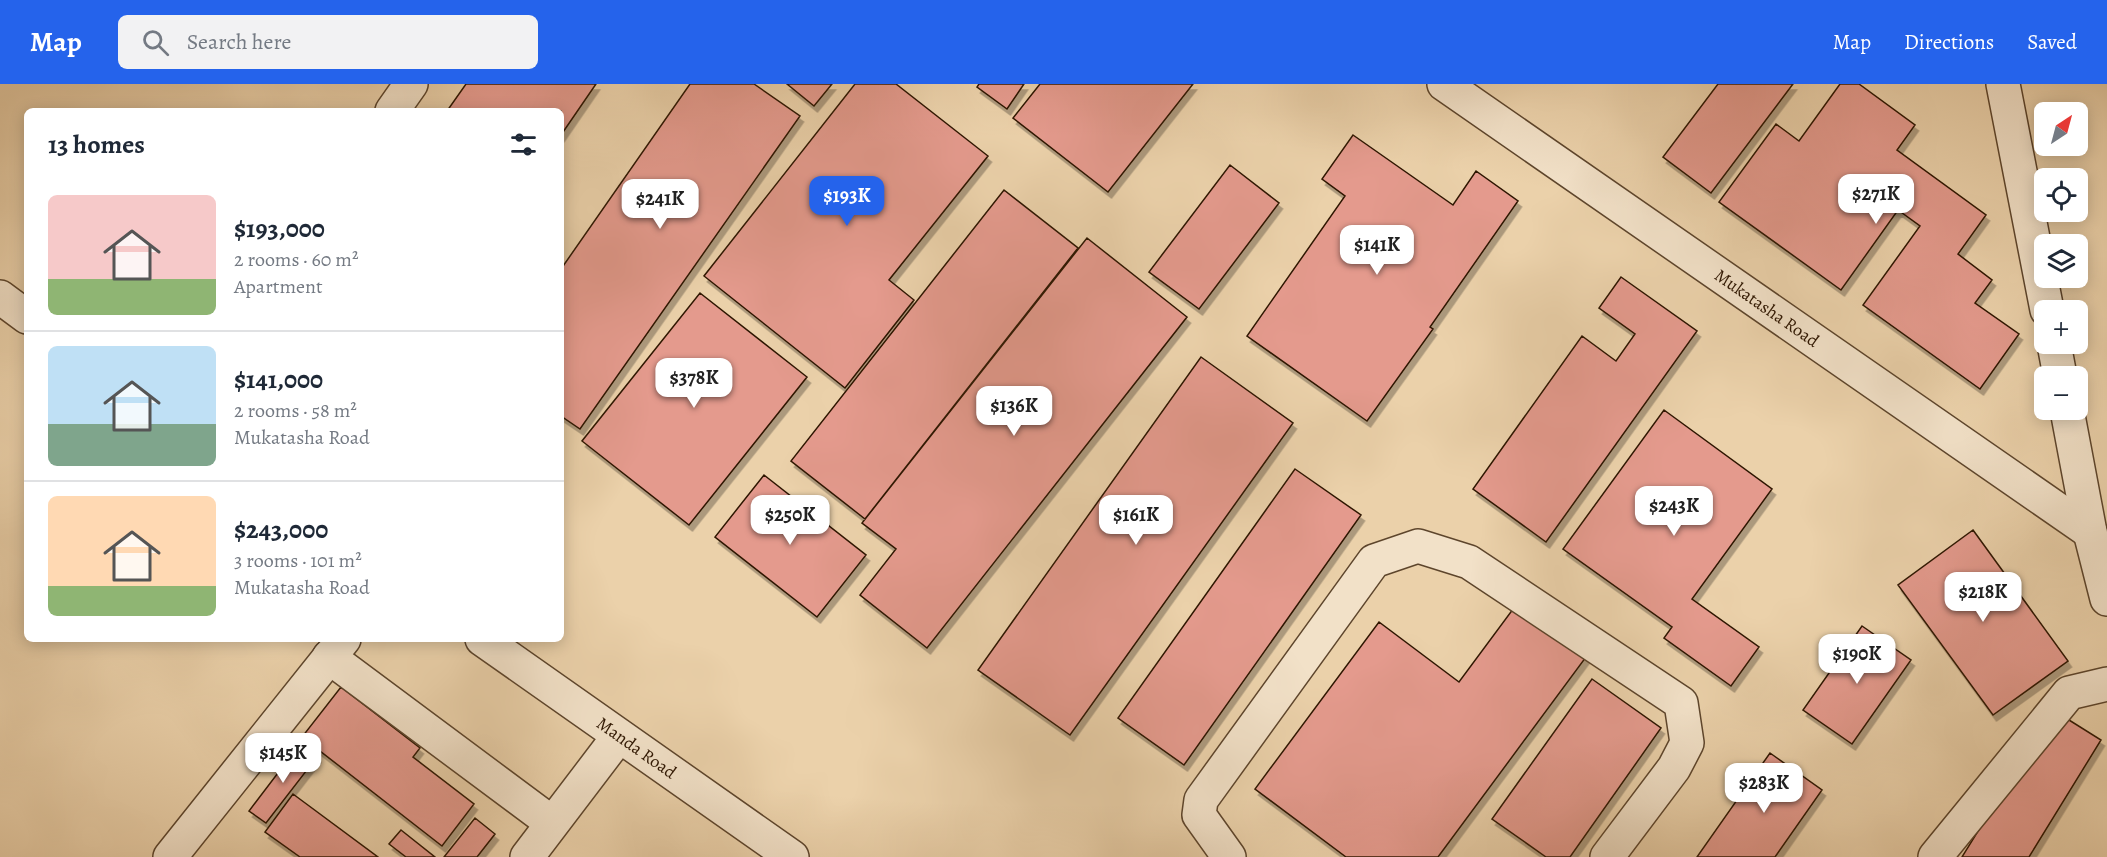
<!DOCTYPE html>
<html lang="en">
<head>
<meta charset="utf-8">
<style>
	:root { --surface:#fff; --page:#f2f2f3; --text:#1f2937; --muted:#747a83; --line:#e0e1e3; --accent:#2563eb }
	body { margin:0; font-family:Alegreya,serif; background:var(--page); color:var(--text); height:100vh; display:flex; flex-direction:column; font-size:22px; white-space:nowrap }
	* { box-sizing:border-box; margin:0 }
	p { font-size:20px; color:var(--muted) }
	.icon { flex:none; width:33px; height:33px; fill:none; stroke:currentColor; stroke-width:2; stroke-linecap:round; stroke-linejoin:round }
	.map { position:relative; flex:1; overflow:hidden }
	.side { position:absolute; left:24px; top:24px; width:540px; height:534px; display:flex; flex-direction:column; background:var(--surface); border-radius:9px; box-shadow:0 3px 15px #0003 }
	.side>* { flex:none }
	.needle { width:39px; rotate:36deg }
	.tools { position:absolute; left:2034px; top:18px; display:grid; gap:12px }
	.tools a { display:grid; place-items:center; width:54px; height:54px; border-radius:9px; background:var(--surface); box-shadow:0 3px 15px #0003; font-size:30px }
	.price { position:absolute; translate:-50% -51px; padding:0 14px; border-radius:12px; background:#fff; color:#222; font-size:20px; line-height:39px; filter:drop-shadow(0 2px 3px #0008) }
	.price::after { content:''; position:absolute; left:50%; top:36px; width:18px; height:14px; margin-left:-9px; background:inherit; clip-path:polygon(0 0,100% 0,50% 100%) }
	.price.selected { background:var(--accent); color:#fff }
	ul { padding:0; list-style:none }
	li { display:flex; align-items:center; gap:18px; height:150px; padding:0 24px }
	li+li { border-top:2px solid var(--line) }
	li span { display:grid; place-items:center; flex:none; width:168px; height:120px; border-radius:9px; color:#555 }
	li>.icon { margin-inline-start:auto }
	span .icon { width:72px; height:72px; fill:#fffc; stroke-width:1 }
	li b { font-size:26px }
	h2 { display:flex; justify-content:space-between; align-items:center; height:72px; padding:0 24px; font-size:26px }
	header { display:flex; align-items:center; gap:36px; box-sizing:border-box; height:84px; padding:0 30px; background:var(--accent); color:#fff }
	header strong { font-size:28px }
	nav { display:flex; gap:33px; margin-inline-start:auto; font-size:21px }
	.search { width:420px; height:54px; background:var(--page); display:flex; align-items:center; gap:15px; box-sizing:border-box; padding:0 21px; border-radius:9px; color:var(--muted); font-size:22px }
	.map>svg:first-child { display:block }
</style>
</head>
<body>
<header>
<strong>Map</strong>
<div class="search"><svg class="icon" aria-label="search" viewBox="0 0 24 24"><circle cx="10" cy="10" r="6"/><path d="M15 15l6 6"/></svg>Search here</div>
<nav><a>Map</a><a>Directions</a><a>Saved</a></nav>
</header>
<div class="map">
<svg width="2107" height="773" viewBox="0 0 2107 773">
	<defs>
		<filter id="shadow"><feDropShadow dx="3.5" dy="6" stdDeviation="0" flood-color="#0004"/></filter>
	</defs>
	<rect width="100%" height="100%" fill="#ebd1aa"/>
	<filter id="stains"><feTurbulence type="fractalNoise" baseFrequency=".00333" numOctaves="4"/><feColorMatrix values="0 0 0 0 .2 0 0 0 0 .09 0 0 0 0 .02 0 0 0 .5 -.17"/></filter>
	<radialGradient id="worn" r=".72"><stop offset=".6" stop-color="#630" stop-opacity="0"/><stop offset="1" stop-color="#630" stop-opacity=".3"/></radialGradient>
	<!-- building -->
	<path fill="#e49a8d" stroke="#2e1602" stroke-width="1.5" filter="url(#shadow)" d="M466 0H596L561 51V27H447Z
		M690 0H754L800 32 580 345 561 332V185Z
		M787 0H832L814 22Z
		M855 0H896L988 72 889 196 914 216 845 304 704 192Z
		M979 0H1024L1007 25 977 3Z
		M1040 0H1193L1108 108 1013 34Z
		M1718 0H1793L1711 109 1663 73Z
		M1840 0H1859L1915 41 1897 66 1986 131 1958 170 1992 196 1975 219 2019 250 1980 305 1863 221 1920 142 1898 126 1841 206 1719 118 1776 40 1799 57Z
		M1353 51 1453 121 1476 87 1518 117 1430 243 1433 245 1367 337 1247 252 1345 112 1322 95Z
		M1230 81 1279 119 1199 225 1149 188Z
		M1004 106 1078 164 865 435 791 377Z
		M1087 154 1187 233 927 564 860 511 896 465 862 439Z
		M1621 193 1697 247 1546 458 1473 405 1582 252 1616 277 1635 250 1599 224Z
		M700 209 807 293 689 441 582 357Z
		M1201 273 1293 339 1070 651 978 586Z
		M1664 326 1772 405 1692 515 1759 563 1731 602 1664 554 1672 543 1563 465Z
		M1295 385 1361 431 1184 681 1118 634Z
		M764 391 866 471 817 533 715 453Z
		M1973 446 2068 577 1993 631 1898 501Z
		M1519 517 1589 569 1438 773H1346L1255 705 1379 538 1459 598Z
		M1862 542 1911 576 1852 660 1803 626Z
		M1592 595 1661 644 1570 773H1546L1492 735Z
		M341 603 420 664 413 673 474 720 442 762 302 653Z
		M2053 626 2101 656 2029 773H1962Z
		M300 660 317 673 266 739 249 727Z
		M1770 669 1822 706 1775 773H1697Z
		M293 710 378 773H300L265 748Z
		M475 734 495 750 477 773H444Z
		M401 746 435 773H406L389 760Z"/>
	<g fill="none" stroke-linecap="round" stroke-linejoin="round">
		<defs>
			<g id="minor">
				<path id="s1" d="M1444 0 2090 448"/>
				<path d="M2003 0 2047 226"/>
				<path d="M392 27 411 0"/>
				<path d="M0 213 27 233"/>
				<path d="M2054 260 2060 292"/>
				<path d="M2067 326 2090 448 2107 515"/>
				<path id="s2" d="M482 555 792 773"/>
				<path d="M329 573 552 739"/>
				<path d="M170 773 344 555"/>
				<path d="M527 773 619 652"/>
				<path d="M1229 773 1199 731 1201 716 1374 477 1418 462 1469 478 1681 619 1687 659 1674 684 1607 773"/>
				<path d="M1935 773 2069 609 2107 600"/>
			</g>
		</defs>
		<!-- minor casing -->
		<use href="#minor" stroke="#5d452c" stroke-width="36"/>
		<!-- minor -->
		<use href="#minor" stroke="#f2e1c8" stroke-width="33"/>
	</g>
	<g text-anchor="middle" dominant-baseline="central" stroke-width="6" stroke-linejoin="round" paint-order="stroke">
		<!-- street labels -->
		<g font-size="18" fill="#2e1602" stroke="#f2e1c8">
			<text stroke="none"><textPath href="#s1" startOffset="393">Mukatasha Road</textPath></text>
			<text stroke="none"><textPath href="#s2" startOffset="189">Manda Road</textPath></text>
		</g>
	</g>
	<rect width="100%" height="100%" filter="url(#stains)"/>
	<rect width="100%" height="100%" fill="url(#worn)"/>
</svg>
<div class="tools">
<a><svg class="needle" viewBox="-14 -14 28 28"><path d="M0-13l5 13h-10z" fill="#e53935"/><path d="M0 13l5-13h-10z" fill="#747a83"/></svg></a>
<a><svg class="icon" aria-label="locate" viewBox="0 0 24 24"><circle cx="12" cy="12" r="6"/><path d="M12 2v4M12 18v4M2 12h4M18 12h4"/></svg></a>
<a><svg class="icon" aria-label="layers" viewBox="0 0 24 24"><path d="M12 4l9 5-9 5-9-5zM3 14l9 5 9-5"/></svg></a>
<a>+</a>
<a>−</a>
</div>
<b class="price" style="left:1876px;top:141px">$271K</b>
<b class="price selected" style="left:847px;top:143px">$193K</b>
<b class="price" style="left:660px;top:146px">$241K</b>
<b class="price" style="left:1377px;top:192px">$141K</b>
<b class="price" style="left:694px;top:325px">$378K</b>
<b class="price" style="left:1014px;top:353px">$136K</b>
<b class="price" style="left:1674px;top:453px">$243K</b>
<b class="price" style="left:790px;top:462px">$250K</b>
<b class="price" style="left:1136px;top:462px">$161K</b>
<b class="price" style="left:1983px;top:539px">$218K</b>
<b class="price" style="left:1857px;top:601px">$190K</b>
<b class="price" style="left:283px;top:700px">$145K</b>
<b class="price" style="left:1764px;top:730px">$283K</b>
<section class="side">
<h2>13 homes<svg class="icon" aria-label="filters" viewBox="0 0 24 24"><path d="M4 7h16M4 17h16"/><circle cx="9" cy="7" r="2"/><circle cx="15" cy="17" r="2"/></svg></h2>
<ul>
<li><span style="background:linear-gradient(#f6c9c9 70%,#8fb573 0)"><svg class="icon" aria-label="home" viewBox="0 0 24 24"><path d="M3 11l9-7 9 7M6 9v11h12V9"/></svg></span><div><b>$193,000</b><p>2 rooms · 60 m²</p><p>Apartment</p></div></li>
<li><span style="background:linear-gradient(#bfe0f5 65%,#7fa58c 0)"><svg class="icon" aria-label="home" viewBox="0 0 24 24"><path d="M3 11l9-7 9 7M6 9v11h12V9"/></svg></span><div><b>$141,000</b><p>2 rooms · 58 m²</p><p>Mukatasha Road</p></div></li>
<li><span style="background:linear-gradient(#ffd9b3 75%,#8fb573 0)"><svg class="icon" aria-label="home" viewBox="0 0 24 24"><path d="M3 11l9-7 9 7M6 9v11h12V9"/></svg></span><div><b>$243,000</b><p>3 rooms · 101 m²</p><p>Mukatasha Road</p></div></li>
</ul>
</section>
</div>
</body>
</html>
